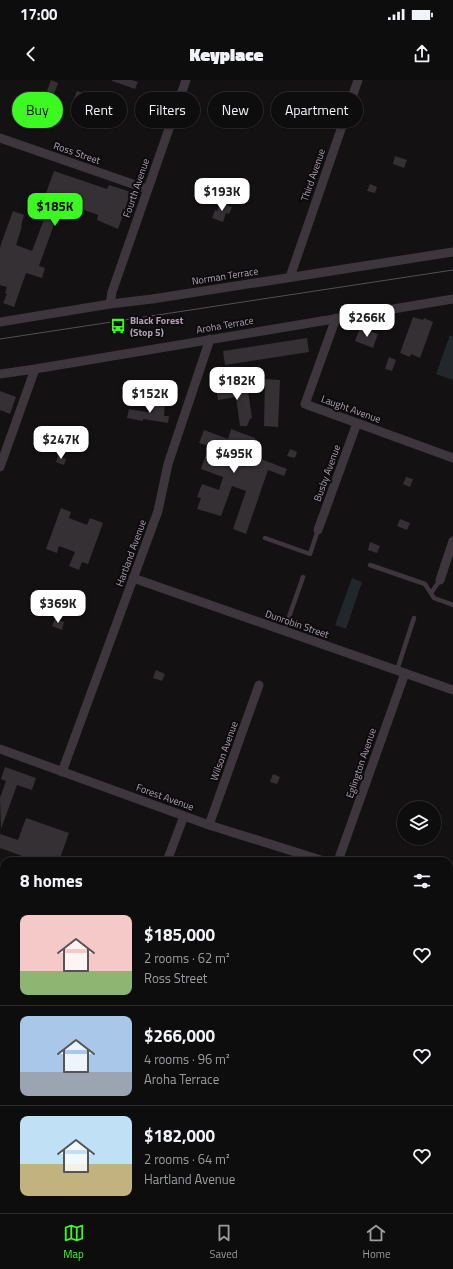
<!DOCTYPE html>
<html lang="en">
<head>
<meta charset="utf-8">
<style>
	:root { --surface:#0e0d0e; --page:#171617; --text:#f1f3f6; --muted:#9b9c9e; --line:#2e2d2e; --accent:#3cf922 }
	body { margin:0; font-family:"Titillium Web",sans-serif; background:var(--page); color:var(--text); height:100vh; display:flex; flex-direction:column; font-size:15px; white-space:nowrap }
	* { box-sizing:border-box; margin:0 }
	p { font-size:13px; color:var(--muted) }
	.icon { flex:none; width:22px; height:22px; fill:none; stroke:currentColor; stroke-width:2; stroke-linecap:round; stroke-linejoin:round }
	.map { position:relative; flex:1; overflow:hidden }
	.details { position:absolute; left:0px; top:777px; width:453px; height:356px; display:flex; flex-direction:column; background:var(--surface); border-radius:12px 12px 0 0; box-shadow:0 1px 3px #0004,0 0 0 1px var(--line) }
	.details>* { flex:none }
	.banner { position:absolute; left:12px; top:12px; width:429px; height:36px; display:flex; gap:8px }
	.buttons { position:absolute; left:397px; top:721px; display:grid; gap:8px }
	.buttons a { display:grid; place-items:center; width:44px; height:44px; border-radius:50%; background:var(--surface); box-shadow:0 1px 3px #0004,0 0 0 1px var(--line); font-size:20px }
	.price { position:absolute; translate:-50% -34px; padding:0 9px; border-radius:8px; background:#fff; color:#222; font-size:13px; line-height:26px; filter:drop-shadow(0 1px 2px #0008) }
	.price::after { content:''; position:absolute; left:50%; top:24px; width:12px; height:9px; margin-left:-6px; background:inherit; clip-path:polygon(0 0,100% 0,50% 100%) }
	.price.selected { background:var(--accent); color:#111 }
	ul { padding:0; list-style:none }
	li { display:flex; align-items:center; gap:12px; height:100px; padding:0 20px }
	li+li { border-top:1px solid var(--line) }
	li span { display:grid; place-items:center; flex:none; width:112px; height:80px; border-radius:8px; color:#555 }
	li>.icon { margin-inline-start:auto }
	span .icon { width:48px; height:48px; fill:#fffc; stroke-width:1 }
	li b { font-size:17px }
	h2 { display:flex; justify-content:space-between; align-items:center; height:48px; padding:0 20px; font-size:17px }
	.tag { padding:0 14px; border-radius:18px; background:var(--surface); box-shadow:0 1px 3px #0004,0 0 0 1px var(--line); font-size:14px; line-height:36px }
	.tag.selected { background:var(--accent); color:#111 }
	.status { display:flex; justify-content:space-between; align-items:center; height:28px; padding:0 20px; background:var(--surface); direction:ltr }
	.status svg { height:11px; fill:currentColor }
	header { display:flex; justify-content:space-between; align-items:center; height:52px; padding:0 20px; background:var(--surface); font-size:18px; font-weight:800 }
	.menu { display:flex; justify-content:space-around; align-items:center; height:56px; border-top:1px solid var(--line); background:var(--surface); font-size:11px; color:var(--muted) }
	.menu a { display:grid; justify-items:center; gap:2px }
	.menu .selected { color:var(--accent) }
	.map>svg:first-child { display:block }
</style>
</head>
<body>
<div class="status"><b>17:00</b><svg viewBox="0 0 49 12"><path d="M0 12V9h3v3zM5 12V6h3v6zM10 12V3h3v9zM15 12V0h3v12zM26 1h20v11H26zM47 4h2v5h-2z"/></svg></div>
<header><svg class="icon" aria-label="back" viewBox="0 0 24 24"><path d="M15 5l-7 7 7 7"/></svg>Keyplace<svg class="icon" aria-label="share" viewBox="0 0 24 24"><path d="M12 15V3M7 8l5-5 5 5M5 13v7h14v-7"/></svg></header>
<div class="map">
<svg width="453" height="1133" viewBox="0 0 453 1133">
	<rect width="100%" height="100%" fill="#131112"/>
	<!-- green -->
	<path fill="#21272a" d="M450 255 453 257V300L436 294Z
		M352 498 362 502 346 549 335 545Z"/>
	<!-- building -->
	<path fill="#353034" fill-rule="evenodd" d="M51 0 58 3 54 14 47 11Z
		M112 0H132L138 2 135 9 112 1Z
		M77 11 88 15 85 22 74 18Z
		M395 76 407 80 404 88 393 84Z
		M54 91 107 109 109 105 131 112 118 149 97 140 98 135 62 122 39 186 45 188 42 198 26 193 14 227 3 223 7 214 5 213 7 207 0 205V168L2 161 13 131 24 135 21 146H22L16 165 32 171 46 134 39 132Z
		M370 104 377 107 375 113 367 111Z
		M220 123 232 127 229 134 226 133 223 142 212 138 215 130 217 131Z
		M413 237 423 240 424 238 433 242 420 278 411 274 410 277 400 273Z
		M360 248 378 254 373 268 355 261Z
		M307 258 309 272 225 285 223 271Z
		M389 277 396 280 392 291 385 289Z
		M265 299 280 300 278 347 264 346Z
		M237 303 238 311 248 310 252 338 250 339 247 346H240L236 317 218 320 216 306Z
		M0 311 16 317 10 334 0 330Z
		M154 322 165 324 164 336H169L168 343 143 339V341L127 338 129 329 152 333Z
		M231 349 255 358 257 373H260L258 378 287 389 284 396 268 390 246 454 233 449 246 411 232 406 221 436 197 429 201 418 197 417 202 404 219 410 223 397 201 389 209 366 199 363 204 350 228 359ZM229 364 250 371 244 387 224 380Z
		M290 369 297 372 295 378 287 376Z
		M58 376 66 379 64 385 56 382Z
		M406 397 413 399 410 407 403 404Z
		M61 428 71 432 69 438 87 445 90 438 103 443 88 484 82 482 79 490 69 486 75 472 59 466 57 473 46 469Z
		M400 439 410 443 407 450 397 446Z
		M370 462 380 466 377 473 368 470Z
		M55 539 64 542 62 550 52 546Z
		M156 590 165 594 162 601 153 598Z
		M5 687 36 698 32 710 17 705 1 749 0 718 6 701 1 699Z
		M273 694 280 697 277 704 270 702Z
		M26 738 69 753 59 781H36L0 768V754L18 760Z"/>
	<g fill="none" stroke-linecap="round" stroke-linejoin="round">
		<!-- service -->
		<path stroke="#3d363c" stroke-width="4.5" d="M265 458 310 474 318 450
			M370 485 425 504 434 518 453 525
			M431 513 440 500
			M284 551 303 497
			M397 590 414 538"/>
		<!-- minor -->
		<path stroke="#3d363c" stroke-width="9" d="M0 58 147 109
			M290 197 358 0
			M110 224 112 212 186 0
			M336 238 305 324 453 378
			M0 242 110 224 152 219 453 172
			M0 294 35 289 453 219
			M0 387 35 289
			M318 450 357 343
			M133 498 453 610
			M440 500 453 461
			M0 669 209 745 324 781
			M62 692 158 431 168 384 210 259
			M209 745 259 605
			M167 781 184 736
			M338 781 405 593
			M449 826 453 827
			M0 845 4 842
			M0 869 2 873 4 874
			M449 1036 453 1035
			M0 1077 4 1078
			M70 1129 72 1133
			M205 1133 215 1129
			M322 1133 330 1130 340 1129
			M449 1133 453 1120"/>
		<!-- tertiary -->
		<path stroke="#3d363c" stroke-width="11" d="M449 903 453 892
			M357 1133 358 1129
			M365 1133 367 1129"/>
		<!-- tram -->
		<path stroke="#564e57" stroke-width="1" d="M0 259 453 190"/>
		<!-- rail -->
		<path stroke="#564e57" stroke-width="2.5" stroke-dasharray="5 4" stroke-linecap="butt" d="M449 1065 453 1064
			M245 1133 256 1129
			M280 1133 290 1129"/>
	</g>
	<!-- icons -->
	<defs>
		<symbol id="bus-bare" viewBox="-9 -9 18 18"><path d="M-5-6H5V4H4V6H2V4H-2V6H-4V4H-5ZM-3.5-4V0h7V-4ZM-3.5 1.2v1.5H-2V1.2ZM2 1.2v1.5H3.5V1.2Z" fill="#3cf922" stroke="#0d0c0d" stroke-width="2.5" paint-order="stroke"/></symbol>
	</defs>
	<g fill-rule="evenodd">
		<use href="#bus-bare" x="107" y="235" width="22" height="22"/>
	</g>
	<g text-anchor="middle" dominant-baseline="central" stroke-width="4" stroke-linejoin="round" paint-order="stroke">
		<!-- street labels -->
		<g font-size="10" fill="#b2a1b4" stroke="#0d0c0d">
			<text transform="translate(77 73) rotate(19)">Ross Street</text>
			<text transform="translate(313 95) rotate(-71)">Third Avenue</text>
			<text transform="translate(136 108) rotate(-71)">Fourth Avenue</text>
			<text transform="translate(225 196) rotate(-9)">Norman Terrace</text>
			<text transform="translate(225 245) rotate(-10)">Aroha Terrace</text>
			<text transform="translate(351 329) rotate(20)">Laught Avenue</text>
			<text transform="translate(327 393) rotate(-70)">Busby Avenue</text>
			<text transform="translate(131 473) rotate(-70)">Hartland Avenue</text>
			<text transform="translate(297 544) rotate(19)">Dunrobin Street</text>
			<text transform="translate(224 671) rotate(-70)">Wilson Avenue</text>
			<text transform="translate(361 683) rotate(-71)">Eglington Avenue</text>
			<text transform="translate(165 717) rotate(20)">Forest Avenue</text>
		</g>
		<!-- poi labels -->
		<g font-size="10" font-weight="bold" fill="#b2a1b4" stroke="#0d0c0d" text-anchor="start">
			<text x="130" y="240">Black Forest<tspan x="130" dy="12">(Stop 5)</tspan></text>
		</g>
	</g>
</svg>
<div class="buttons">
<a><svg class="icon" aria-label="layers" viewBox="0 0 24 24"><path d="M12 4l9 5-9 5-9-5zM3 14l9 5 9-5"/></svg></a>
</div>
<b class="price" style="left:222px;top:132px">$193K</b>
<b class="price selected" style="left:55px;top:147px">$185K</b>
<b class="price" style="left:367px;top:258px">$266K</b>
<b class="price" style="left:237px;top:321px">$182K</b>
<b class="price" style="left:150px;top:334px">$152K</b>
<b class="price" style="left:61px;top:380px">$247K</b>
<b class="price" style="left:234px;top:394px">$495K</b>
<b class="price" style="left:58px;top:544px">$369K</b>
<div class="banner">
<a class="tag selected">Buy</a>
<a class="tag">Rent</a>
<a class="tag">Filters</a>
<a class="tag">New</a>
<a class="tag">Apartment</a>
</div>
<section class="details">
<h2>8 homes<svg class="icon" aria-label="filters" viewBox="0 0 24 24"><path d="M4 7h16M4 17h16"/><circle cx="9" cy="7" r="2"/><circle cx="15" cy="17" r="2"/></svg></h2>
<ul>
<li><span style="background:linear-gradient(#f6c9c9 70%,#8fb573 0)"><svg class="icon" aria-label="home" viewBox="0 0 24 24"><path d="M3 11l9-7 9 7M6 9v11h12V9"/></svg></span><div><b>$185,000</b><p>2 rooms · 62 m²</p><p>Ross Street</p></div><svg class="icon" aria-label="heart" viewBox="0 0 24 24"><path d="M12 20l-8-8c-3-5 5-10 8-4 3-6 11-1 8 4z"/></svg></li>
<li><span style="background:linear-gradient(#a9c7e8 70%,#9aa5b1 0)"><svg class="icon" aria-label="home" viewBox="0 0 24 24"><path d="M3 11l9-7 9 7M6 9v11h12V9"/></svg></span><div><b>$266,000</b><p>4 rooms · 96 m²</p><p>Aroha Terrace</p></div><svg class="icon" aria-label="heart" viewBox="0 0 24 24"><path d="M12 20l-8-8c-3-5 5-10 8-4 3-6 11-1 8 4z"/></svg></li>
<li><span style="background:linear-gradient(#bfe0f5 60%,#c2b280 0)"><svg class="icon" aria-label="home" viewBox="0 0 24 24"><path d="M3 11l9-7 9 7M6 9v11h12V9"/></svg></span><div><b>$182,000</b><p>2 rooms · 64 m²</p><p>Hartland Avenue</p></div><svg class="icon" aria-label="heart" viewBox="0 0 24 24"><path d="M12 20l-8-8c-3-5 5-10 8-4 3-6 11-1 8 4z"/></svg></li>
</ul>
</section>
</div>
<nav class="menu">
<a class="selected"><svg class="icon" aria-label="map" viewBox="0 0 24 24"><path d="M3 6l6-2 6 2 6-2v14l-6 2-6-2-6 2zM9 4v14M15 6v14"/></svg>Map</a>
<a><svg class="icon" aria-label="saved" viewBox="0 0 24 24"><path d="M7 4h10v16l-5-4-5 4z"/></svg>Saved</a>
<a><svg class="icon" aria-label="home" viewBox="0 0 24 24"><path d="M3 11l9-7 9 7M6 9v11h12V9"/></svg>Home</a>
</nav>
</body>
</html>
